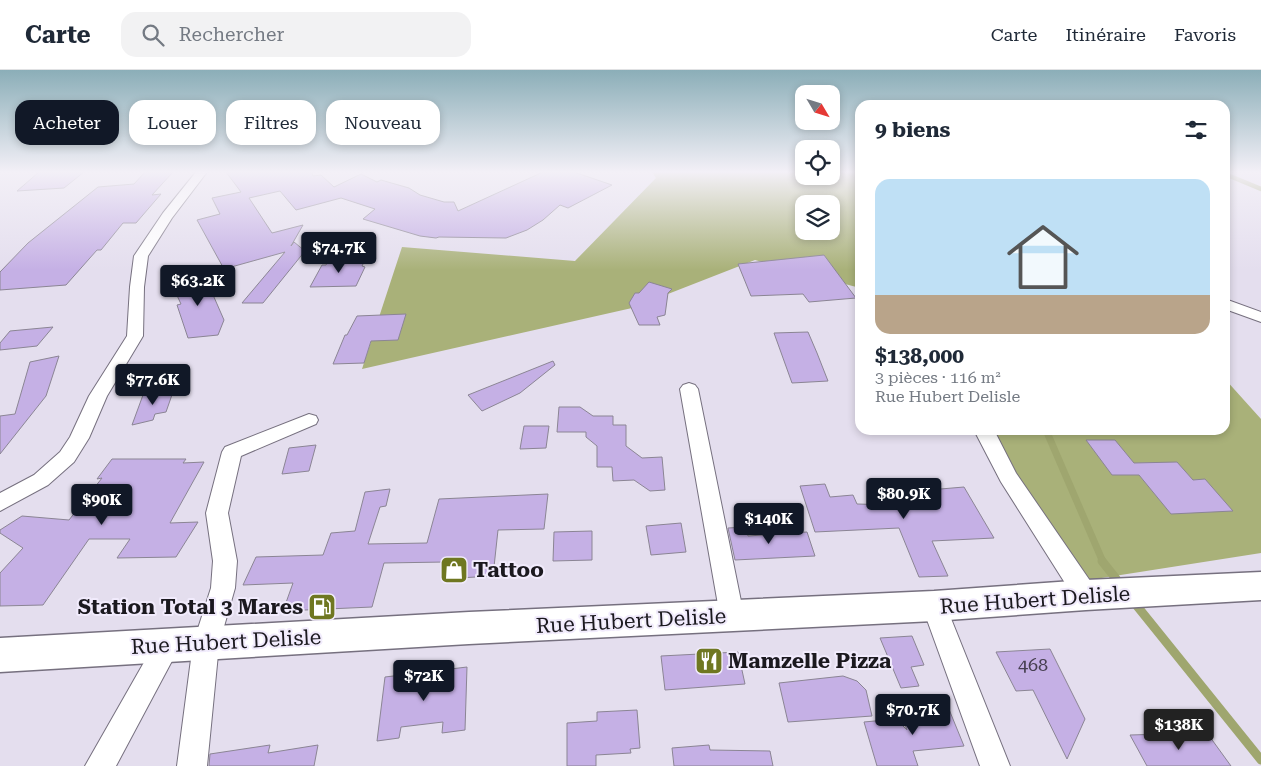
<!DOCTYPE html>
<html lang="fr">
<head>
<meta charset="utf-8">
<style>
	:root { --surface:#fff; --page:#f2f2f3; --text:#1f2937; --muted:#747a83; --line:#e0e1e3; --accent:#111827 }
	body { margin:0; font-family:"Roboto Serif",serif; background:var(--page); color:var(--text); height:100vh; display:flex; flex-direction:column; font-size:19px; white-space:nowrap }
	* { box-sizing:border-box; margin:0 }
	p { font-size:16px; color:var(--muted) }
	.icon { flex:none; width:28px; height:28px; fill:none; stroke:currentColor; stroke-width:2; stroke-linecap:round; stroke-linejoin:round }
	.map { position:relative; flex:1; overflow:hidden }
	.side { position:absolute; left:855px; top:30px; width:375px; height:335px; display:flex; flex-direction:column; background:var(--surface); border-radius:15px; box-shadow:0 2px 8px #0003 }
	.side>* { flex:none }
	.guide { position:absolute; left:15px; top:30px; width:475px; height:45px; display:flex; gap:10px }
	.needle { width:32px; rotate:128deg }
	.fabs { position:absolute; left:795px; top:15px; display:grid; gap:10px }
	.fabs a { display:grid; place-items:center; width:45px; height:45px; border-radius:10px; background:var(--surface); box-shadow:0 2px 8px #0003; font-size:25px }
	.price { position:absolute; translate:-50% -42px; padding:0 11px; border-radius:5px; background:var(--accent); color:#fff; font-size:16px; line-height:32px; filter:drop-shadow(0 1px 2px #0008) }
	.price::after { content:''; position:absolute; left:50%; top:30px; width:15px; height:11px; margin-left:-8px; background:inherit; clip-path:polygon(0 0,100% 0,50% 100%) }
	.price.active { background:#222; color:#fff }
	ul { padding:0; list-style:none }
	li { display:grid; align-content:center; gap:10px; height:265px; padding:0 20px }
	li+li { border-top:1px solid var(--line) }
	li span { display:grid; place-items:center; height:155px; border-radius:15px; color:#555 }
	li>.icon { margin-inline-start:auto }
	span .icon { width:90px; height:90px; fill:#fffc; stroke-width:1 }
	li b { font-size:21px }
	h2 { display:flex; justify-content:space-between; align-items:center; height:60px; padding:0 20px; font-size:21px }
	.pill { padding:0 18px; border-radius:15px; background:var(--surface); box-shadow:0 2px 8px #0003; font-size:18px; line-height:45px }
	.pill.active { background:var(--accent); color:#fff }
	header { display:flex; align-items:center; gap:30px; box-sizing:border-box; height:70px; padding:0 25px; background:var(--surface); border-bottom:1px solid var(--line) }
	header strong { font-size:24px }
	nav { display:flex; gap:28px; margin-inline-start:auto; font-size:18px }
	.search { width:350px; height:45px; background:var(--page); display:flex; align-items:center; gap:12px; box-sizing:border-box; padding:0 18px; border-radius:15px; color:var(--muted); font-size:19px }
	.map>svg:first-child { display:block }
</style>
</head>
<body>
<header>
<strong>Carte</strong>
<div class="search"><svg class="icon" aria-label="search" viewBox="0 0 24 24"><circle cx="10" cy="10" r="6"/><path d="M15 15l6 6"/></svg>Rechercher</div>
<nav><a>Carte</a><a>Itinéraire</a><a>Favoris</a></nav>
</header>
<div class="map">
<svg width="1261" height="696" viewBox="0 0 1261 696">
	<rect width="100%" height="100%" fill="#e4deee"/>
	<!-- forest -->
	<path fill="#a9b179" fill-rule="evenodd" d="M652 102H804V106H831V102H860V218L755 190 632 238 362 299 402 177 575 191 656 108ZM804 134H831V161H804Z
		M1225 309 1261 349V483L1076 512 983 360H1225Z"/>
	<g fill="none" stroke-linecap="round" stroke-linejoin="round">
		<!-- stream-far2 -->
		<path stroke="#9fa66f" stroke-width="4.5" d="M845 102 860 108
			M1225 104 1261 119"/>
		<!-- stream-far1 -->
		<path stroke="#9fa66f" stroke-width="7" d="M1046 360 1103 492"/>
		<!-- stream -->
		<path stroke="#9fa66f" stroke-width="9" d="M1102 491 1121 515
			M1133 531 1261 690"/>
	</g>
	<!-- building -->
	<path fill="#c5b0e5" stroke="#8b8594" d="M39 102H84L64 118 17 121Z
		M145 102H173L152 125 161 124 136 153H123L101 180H97L66 215 0 220V202L28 173 98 117 134 114Z
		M226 102H312L313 106 321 105 334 117 361 104 377 112 381 110 409 118 420 125 444 132H454L458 141 543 102H574L612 115 568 138 560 135 543 150 527 160 506 168 439 167 436 168 420 166 363 149 375 139 341 128 296 140 280 121 249 128 272 163 303 155 291 176 294 172 305 181 263 233H242L285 182 224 199 197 150 220 144 212 128 241 122Z
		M824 185 856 228 809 232 803 224 751 226 738 194Z
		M365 190 362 196 365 197 356 216 310 217 322 195H326L328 191Z
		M203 202 224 250 218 265 188 268 177 235 181 234 173 217 179 215 177 210Z
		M649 212 672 219 668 223 665 245 657 247 660 255H639L629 233 635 223H639Z
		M406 244 398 270 371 271 364 293 333 294 345 265H347L357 246Z
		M53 257 37 276 0 280V273L10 261Z
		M808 262 817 283 828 311 792 313 774 263Z
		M59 286 46 326 0 384V346L15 344 30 292Z
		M553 291 555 295 520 323 482 341 468 325Z
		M174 319 166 342 155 344 153 350 132 355 143 325Z
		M559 337H580L593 346H613V355H626V376L642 388 662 387 665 420 650 421 634 410 613 411 612 397H597V376L586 367V362H557Z
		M524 356H549L546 378 520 379Z
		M1086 370H1115L1134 393 1177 392 1193 410 1205 409 1233 441 1171 444 1139 405H1112Z
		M316 375 309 401 282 404 289 378Z
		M112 389H186L183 393 204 392 170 453 198 452 176 487 117 488 130 469H89L43 535 0 536V503L23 478 0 463V460L22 446 69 450 102 408 97 409Z
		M825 414 830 427 853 425 857 434 893 435 891 430 922 429 917 421 964 417 994 468 932 471 948 506 919 507 899 458 815 462 800 416Z
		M390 419 386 436 380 437 368 474 427 473 439 429 548 424 544 459 498 460 493 506 442 509 445 492 384 493 372 537 283 541 293 513 243 515 256 487 323 485 331 463 355 461 365 422Z
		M681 453 686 482 651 485 646 456Z
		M746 457 748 466 807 462 815 486 735 490 728 458Z
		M592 461V490L553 491 554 462Z
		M912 566 924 595 911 597 919 616 901 618 880 568Z
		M1050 579 1085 649 1067 689 1033 620 1016 621 996 582Z
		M738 582 745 614 665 620 661 586Z
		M467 597 465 660 442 663 443 652 401 657 399 668 377 671 385 607Z
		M843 606 857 611 866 620 872 646 788 652 779 613Z
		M946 632 964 676 913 681 918 696H877L864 652 896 649 907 660 903 649 921 647 916 636Z
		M637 640 640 678 630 679 631 683 596 685V696H567V653L597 651V642Z
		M1165 664 1167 667H1210L1231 696H1147L1130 665Z
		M270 675 268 683 318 675 314 696H209L210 684Z
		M709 675 710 680 770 681 773 696H674L672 678Z"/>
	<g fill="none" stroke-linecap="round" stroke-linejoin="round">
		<defs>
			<path id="street" d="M196 102H207L172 148 148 186 144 217 143 266 107 326 89 368 74 392 48 415 0 441V423L34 405 60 382 70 367 89 326 127 266 130 217 134 186 163 143Z
				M1225 229 1261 242V252L1225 239Z
				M689 313 695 315 698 319 744 546 741 554 732 557 723 554 720 546 680 319 683 315Z
				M309 344 316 346 318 350 316 354 241 386 228 443 237 491 235 518 219 574 207 696H177L193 574 211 518 213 491 206 443 222 382 225 377Z
				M974 360H994L1016 403 1095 518 1098 525 1095 532 1086 535 1077 532 1001 412Z
				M934 525 943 528 946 536 1010 696H980L922 536 925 528Z
				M168 562 177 566 181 574 116 696H85L159 566Z"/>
			<path id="secondary" d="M1261 502V530L1086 540 934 551 469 574 0 602V568L469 542 934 521 1086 510Z"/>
		</defs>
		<!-- street casing -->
		<use href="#street" stroke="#76707f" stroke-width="2"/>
		<!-- secondary casing -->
		<use href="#secondary" stroke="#76707f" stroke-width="3"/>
		<!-- street -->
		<use href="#street" fill="#fff" fill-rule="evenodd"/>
		<!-- secondary -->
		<use href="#secondary" fill="#fff" fill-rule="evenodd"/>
	</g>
	<!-- sky -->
	<linearGradient id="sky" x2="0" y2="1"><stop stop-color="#8baeb8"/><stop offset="0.51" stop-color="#f3f0f7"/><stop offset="1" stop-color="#f3f0f7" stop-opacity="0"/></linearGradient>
	<rect width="1261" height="200" fill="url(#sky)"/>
	<!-- icons -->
	<defs>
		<symbol id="shop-square" viewBox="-11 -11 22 22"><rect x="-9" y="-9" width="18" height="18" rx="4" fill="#6f7721" stroke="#f1ebfc"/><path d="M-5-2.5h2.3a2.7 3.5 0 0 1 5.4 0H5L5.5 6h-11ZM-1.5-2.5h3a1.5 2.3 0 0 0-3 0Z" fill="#fff"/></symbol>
		<symbol id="fuel-square" viewBox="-11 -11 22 22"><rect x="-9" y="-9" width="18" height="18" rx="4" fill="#6f7721" stroke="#f1ebfc"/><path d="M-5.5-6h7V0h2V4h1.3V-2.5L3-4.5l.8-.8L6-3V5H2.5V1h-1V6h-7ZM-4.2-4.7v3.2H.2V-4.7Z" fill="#fff"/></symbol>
		<symbol id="restaurant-square" viewBox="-11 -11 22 22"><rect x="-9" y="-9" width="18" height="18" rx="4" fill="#6f7721" stroke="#f1ebfc"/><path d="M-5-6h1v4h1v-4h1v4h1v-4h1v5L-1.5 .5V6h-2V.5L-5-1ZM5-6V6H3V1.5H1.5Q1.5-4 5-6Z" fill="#fff"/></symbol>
	</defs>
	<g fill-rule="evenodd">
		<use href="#shop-square" x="438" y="484" width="32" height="32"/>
		<use href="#fuel-square" x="306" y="521" width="32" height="32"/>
		<use href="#restaurant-square" x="693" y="575" width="32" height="32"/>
	</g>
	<g text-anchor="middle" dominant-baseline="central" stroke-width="4" stroke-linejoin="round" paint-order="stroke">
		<!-- near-number labels -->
		<g font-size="18" fill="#463f50">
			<text x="1033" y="594">468</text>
		</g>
		<!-- near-poi labels -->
		<g font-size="21" font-weight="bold" fill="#1b191f" stroke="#f1ebfc" text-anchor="start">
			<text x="473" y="500">Tattoo</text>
			<text x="303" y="537" text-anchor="end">Station Total 3 Mares</text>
			<text x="728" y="591">Mamzelle Pizza</text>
		</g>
		<!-- near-street labels -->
		<g font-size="21" fill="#1b191f" stroke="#f1ebfc">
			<text transform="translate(1035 530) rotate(-4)">Rue Hubert Delisle</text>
			<text transform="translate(631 551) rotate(-3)">Rue Hubert Delisle</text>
			<text transform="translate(226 572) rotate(-3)">Rue Hubert Delisle</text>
		</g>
	</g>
</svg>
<div class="fabs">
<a><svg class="needle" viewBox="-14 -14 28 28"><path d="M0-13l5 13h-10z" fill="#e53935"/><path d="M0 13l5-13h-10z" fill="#747a83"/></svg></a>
<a><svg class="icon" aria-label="locate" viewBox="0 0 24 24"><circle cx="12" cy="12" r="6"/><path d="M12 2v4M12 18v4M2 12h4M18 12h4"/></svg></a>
<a><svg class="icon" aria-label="layers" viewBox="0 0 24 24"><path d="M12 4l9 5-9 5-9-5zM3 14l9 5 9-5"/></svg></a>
</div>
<b class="price" style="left:339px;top:204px">$74.7K</b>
<b class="price" style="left:198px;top:237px">$63.2K</b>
<b class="price" style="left:153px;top:336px">$77.6K</b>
<b class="price" style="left:904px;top:450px">$80.9K</b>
<b class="price" style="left:102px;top:456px">$90K</b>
<b class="price" style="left:769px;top:475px">$140K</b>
<b class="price" style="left:424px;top:632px">$72K</b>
<b class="price" style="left:913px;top:666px">$70.7K</b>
<b class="price active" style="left:1179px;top:681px">$138K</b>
<div class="guide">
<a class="pill active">Acheter</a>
<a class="pill">Louer</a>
<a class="pill">Filtres</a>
<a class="pill">Nouveau</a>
</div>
<section class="side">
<h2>9 biens<svg class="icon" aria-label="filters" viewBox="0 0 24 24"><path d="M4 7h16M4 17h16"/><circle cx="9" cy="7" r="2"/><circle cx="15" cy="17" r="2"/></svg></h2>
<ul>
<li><span style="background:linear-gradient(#bfe0f5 75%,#b9a48a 0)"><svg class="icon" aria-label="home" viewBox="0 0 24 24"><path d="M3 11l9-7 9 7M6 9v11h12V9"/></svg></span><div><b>$138,000</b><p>3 pièces · 116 m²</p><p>Rue Hubert Delisle</p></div></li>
</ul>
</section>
</div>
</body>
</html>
